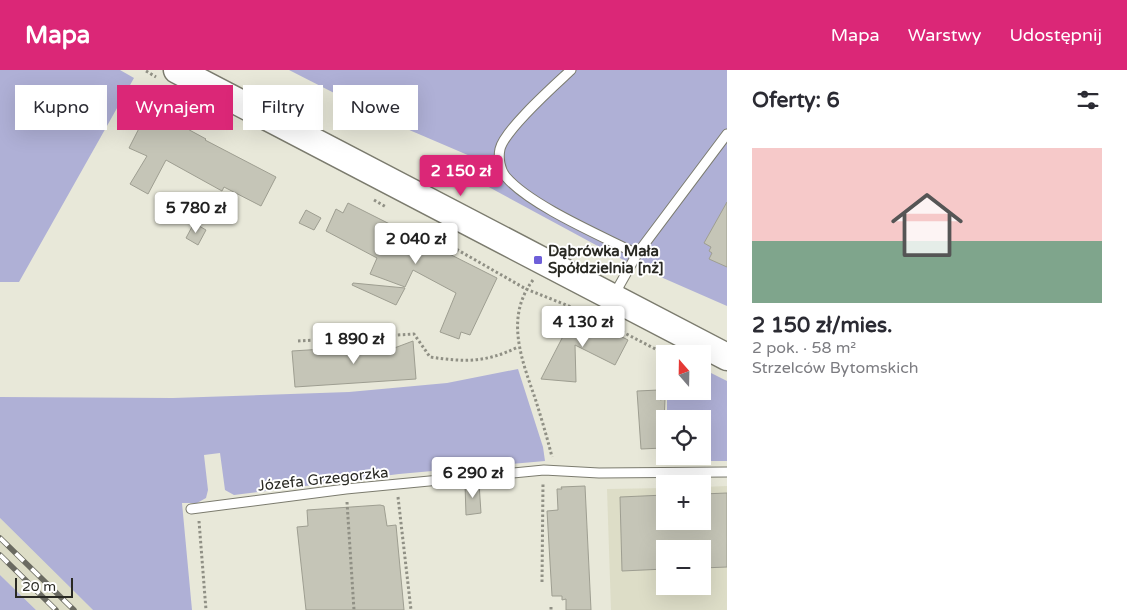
<!DOCTYPE html>
<html lang="pl">
<head>
<meta charset="utf-8">
<style>
	:root { --surface:#fff; --page:#f2f2f3; --text:#2b2b33; --muted:#7c7c81; --accent:#db2777 }
	body { margin:0; font-family:"Varela Round",sans-serif; background:var(--page); color:var(--text); height:100vh; display:flex; flex-direction:column; font-size:19px; white-space:nowrap }
	* { box-sizing:border-box; margin:0 }
	p { font-size:16px; color:var(--muted) }
	.icon { flex:none; width:28px; height:28px; fill:none; stroke:currentColor; stroke-width:2; stroke-linecap:round; stroke-linejoin:round }
	.map { position:relative; flex:1; overflow:hidden }
	.side { display:flex; flex-direction:column; background:var(--surface); width:400px }
	.side>* { flex:none }
	.guide { position:absolute; left:15px; top:15px; width:475px; height:45px; display:flex; gap:10px }
	.needle { width:32px; rotate:340deg }
	.tools { position:absolute; left:656px; top:275px; display:grid; gap:10px }
	.tools a { display:grid; place-items:center; width:55px; height:55px; border-radius:0px; background:var(--surface); box-shadow:0 5px 20px #0002; font-size:25px }
	.scale { position:absolute; left:15px; bottom:12px; width:58px; box-sizing:border-box; padding-left:5px; border:2px solid #292923; border-top:0; font-size:14px; line-height:18px; white-space:nowrap; color:#292923; -webkit-text-stroke:4px #fff; paint-order:stroke }
	.price { position:absolute; translate:-50% -42px; padding:0 11px; border-radius:5px; background:#fff; color:#222; font-size:16px; line-height:32px; filter:drop-shadow(0 1px 2px #0008) }
	.price::after { content:''; position:absolute; left:50%; top:30px; width:15px; height:11px; margin-left:-8px; background:inherit; clip-path:polygon(0 0,100% 0,50% 100%) }
	.price.current { background:var(--accent); color:#fff }
	ul { padding:0; list-style:none }
	li { display:grid; align-content:center; gap:10px; height:265px; padding:0 25px }
	li span { display:grid; place-items:center; height:155px; border-radius:0px; color:#555 }
	li>.icon { margin-inline-start:auto }
	span .icon { width:90px; height:90px; fill:#fffc; stroke-width:1 }
	li b { font-size:21px }
	h2 { display:flex; justify-content:space-between; align-items:center; height:60px; padding:0 25px; font-size:21px }
	.tag { padding:0 18px; border-radius:0px; background:var(--surface); box-shadow:0 5px 20px #0002; font-size:18px; line-height:45px }
	.tag.current { background:var(--accent); color:#fff }
	header { display:flex; align-items:center; gap:30px; box-sizing:border-box; height:70px; padding:0 25px; background:var(--accent); color:#fff }
	header strong { font-size:24px }
	nav { display:flex; gap:28px; margin-inline-start:auto; font-size:18px }
	main { display:flex; flex:1; min-height:0 }
	.map>svg:first-child { display:block }
</style>
</head>
<body>
<header>
<strong>Mapa</strong>
<nav><a>Mapa</a><a>Warstwy</a><a>Udostępnij</a></nav>
</header>
<main>
<div class="map">
<svg width="727" height="540" viewBox="0 0 727 540">
	<rect width="100%" height="100%" fill="#e8e8d9"/>
	<!-- built -->
	<path fill="#ddddc7" fill-rule="evenodd" d="M727 416V540H611L607 419 665 418V451H702L703 417ZM665 479H702V516H665Z
		M0 448 93 540H36L0 505Z"/>
	<!-- green -->
	<path fill="#afb0d6" d="M0 0H120L134 8 19 212H0Z
		M289 0H727V236L631 194 485 115 470 86 393 53Z
		M518 299 543 377 545 391 399 404 234 425 225 420 220 383 204 385 208 420 206 428 197 433H182L192 540H93L0 448V327L173 328 349 322 447 313Z
		M703 299 727 311V391H669V386H702V349H667V321H702Z
		M0 505 36 540H0Z"/>
	<!-- building -->
	<path fill="#c5c5b7" stroke="#9e9e91" d="M155 27 177 37 171 50 206 69 205 70 276 107 261 136 224 117 222 121 166 90 148 124 130 114 147 86 129 78Z
		M727 132V197L709 189 712 183 709 181 711 177 704 173Z
		M348 133 497 208 470 265 461 262 459 269 440 262 456 223 413 200 405 217 370 204 377 188 326 161 336 139 343 143Z
		M306 140 321 148 314 160 299 153Z
		M194 153 206 160 198 175 186 168Z
		M353 213 405 218 396 235 352 215Z
		M575 243 628 270 615 295 575 275 576 312 541 309Z
		M413 271 416 309 295 317 292 281 388 275 389 280Z
		M659 320 660 330 665 329 663 378 641 379 637 321Z
		M479 413 481 443 466 445 465 414Z
		M585 416 591 540H566V529L562 530V526H552L547 441 558 440 557 419H562L561 417Z
		M727 423V497L702 498V479H665V499L622 501 620 427 665 425V451H702V424Z
		M380 435 384 436 387 456 396 455 404 540H306L297 457 308 456 307 440Z"/>
	<g fill="none" stroke-linecap="round" stroke-linejoin="round">
		<defs>
			<path id="lane" d="M571 0C555 15 505 59 500 79 498 88 500 100 506 107 531 136 602 166 637 184
				M618 227 619 216 637 184 727 64
				M191 439 346 419 544 400 599 403 727 402"/>
			<path id="secondary" d="M177 0 727 287"/>
		</defs>
		<!-- lane casing -->
		<use href="#lane" stroke="#7b7b6e" stroke-width="11"/>
		<!-- secondary casing -->
		<use href="#secondary" stroke="#7b7b6e" stroke-width="29"/>
		<!-- path -->
		<path stroke="#909085" stroke-width="3" stroke-dasharray="2.5 2.5" stroke-linecap="butt" d="M146 1 156 7
			M374 130 386 137
			M444 165 449 175 526 219 584 242 665 284
			M533 210C505 247 521 288 535 328 541 347 547 367 552 387
			M298 271 414 264 430 287C465 292 485 293 518 277
			M398 427 411 540
			M347 432 354 540
			M199 451 206 540
			M542 512 543 413
			M551 537V540"/>
		<!-- lane -->
		<use href="#lane" stroke="#fff" stroke-width="9"/>
		<!-- secondary -->
		<use href="#secondary" stroke="#fff" stroke-width="26"/>
		<defs>
			<path id="rail" d="M0 468 74 540
				M0 485 56 540"/>
		</defs>
		<!-- rail casing -->
		<use href="#rail" stroke="#6a6a61" stroke-width="5.5"/>
		<!-- rail -->
		<use href="#rail" stroke="#fff" stroke-width="4" stroke-dasharray="11" stroke-linecap="butt"/>
	</g>
	<!-- markers -->
	<rect fill="#6e5fd9" stroke="#fff" stroke-width="2" x="533" y="185" width="10" height="10" rx="2.5"/>
	<g text-anchor="middle" dominant-baseline="central" stroke-width="4" stroke-linejoin="round" paint-order="stroke">
		<!-- poi labels -->
		<g font-size="15" font-weight="bold" fill="#292923" stroke="#fff" text-anchor="start">
			<text x="548" y="181">Dąbrówka Mała<tspan x="548" dy="17">Spółdzielnia [nż]</tspan></text>
		</g>
		<!-- street labels -->
		<g font-size="15" fill="#292923" stroke="#fff">
			<text transform="translate(323 409) rotate(-6)">Józefa Grzegorzka</text>
		</g>
	</g>
</svg>
<div class="tools">
<a><svg class="needle" viewBox="-14 -14 28 28"><path d="M0-13l5 13h-10z" fill="#e53935"/><path d="M0 13l5-13h-10z" fill="#7c7c81"/></svg></a>
<a><svg class="icon" aria-label="locate" viewBox="0 0 24 24"><circle cx="12" cy="12" r="6"/><path d="M12 2v4M12 18v4M2 12h4M18 12h4"/></svg></a>
<a>+</a>
<a>−</a>
</div>
<div class="scale">20 m</div>
<b class="price current" style="left:461px;top:127px">2 150 zł</b>
<b class="price" style="left:196px;top:164px">5 780 zł</b>
<b class="price" style="left:416px;top:195px">2 040 zł</b>
<b class="price" style="left:583px;top:278px">4 130 zł</b>
<b class="price" style="left:354px;top:295px">1 890 zł</b>
<b class="price" style="left:473px;top:429px">6 290 zł</b>
<div class="guide">
<a class="tag">Kupno</a>
<a class="tag current">Wynajem</a>
<a class="tag">Filtry</a>
<a class="tag">Nowe</a>
</div>
</div>
<section class="side">
<h2>Oferty: 6<svg class="icon" aria-label="filters" viewBox="0 0 24 24"><path d="M4 7h16M4 17h16"/><circle cx="9" cy="7" r="2"/><circle cx="15" cy="17" r="2"/></svg></h2>
<ul>
<li><span style="background:linear-gradient(#f6c9c9 60%,#7fa58c 0)"><svg class="icon" aria-label="home" viewBox="0 0 24 24"><path d="M3 11l9-7 9 7M6 9v11h12V9"/></svg></span><div><b>2 150 zł/mies.</b><p>2 pok. · 58 m²</p><p>Strzelców Bytomskich</p></div></li>
</ul>
</section>
</main>
</body>
</html>
